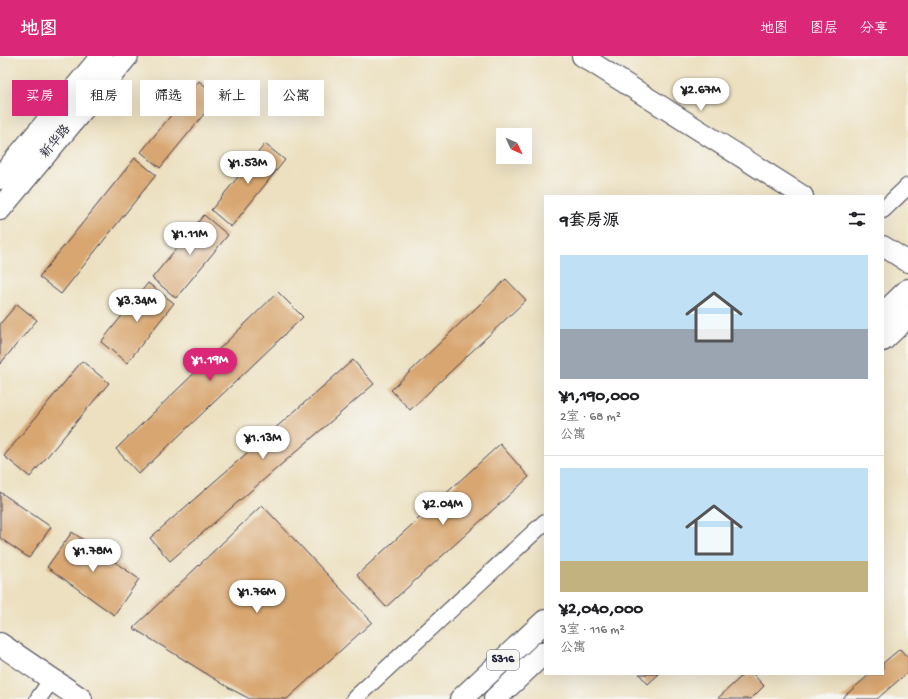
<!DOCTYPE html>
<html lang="zh">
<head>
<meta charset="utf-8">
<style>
	:root { --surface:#fff; --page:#f6f6f6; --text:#202124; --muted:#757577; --line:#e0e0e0; --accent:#db2777 }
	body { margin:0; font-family:"Gochi Hand","LXGW WenKai TC",sans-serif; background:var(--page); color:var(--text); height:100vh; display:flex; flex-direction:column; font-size:15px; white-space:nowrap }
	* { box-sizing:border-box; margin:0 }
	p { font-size:13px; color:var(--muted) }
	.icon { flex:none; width:22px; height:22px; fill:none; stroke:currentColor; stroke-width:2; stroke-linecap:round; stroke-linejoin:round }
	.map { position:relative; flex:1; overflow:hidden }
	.sheet { position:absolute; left:544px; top:139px; width:340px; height:480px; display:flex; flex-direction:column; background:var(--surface); border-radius:0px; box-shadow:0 4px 16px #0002 }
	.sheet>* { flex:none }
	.top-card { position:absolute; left:12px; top:24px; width:380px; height:36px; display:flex; gap:8px }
	.needle { width:26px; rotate:134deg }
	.tools { position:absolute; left:496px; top:72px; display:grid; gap:8px }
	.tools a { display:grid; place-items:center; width:36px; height:36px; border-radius:0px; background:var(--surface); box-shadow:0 4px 16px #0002; font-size:20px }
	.price { position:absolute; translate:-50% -34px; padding:0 9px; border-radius:14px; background:#fff; color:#222; font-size:13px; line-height:26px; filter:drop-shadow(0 1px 2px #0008) }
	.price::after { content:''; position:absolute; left:50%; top:24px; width:12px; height:9px; margin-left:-6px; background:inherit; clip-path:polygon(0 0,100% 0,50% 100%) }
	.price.active { background:var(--accent); color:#fff }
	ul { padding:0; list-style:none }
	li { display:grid; align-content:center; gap:8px; height:212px; padding:0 16px }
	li+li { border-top:1px solid var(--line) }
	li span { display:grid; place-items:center; height:124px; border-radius:0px; color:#555 }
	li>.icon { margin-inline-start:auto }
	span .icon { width:72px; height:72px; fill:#fffc; stroke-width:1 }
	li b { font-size:17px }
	h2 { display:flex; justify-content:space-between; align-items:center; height:48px; padding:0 16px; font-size:17px }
	.chip { padding:0 14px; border-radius:0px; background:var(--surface); box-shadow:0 4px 16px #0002; font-size:14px; line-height:36px }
	.chip.active { background:var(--accent); color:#fff }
	header { display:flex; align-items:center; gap:24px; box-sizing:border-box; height:56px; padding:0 20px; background:var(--accent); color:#fff }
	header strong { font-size:19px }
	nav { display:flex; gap:22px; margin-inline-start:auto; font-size:14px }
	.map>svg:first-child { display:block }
</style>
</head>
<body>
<header>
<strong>地图</strong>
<nav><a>地图</a><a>图层</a><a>分享</a></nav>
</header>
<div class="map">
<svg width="908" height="643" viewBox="0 0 908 643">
	<rect width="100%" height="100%" fill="#f6f6f2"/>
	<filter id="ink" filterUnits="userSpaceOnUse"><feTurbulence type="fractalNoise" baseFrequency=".025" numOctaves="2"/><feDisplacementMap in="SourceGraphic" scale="8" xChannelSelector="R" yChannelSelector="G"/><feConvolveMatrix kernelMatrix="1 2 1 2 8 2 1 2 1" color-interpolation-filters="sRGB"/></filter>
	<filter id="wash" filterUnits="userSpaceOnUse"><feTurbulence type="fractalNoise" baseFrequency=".012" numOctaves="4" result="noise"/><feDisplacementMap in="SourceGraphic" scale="16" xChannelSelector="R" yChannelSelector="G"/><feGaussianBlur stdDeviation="0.9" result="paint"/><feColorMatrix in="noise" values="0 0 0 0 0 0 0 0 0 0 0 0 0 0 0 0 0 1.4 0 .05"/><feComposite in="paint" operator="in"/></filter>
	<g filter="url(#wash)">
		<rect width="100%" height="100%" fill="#ece0c0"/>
		<g id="blocks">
			<!-- building -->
			<path fill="#d8a670" d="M199 25 218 41 160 112 141 96Z
				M265 88 285 104 231 171 211 154Z
				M135 102 156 119 61 238 39 221Z
				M204 159 228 179 176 242 152 222Z
				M506 223 526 244 410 354 391 334Z
				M148 227 174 247 127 307 101 286Z
				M278 236 303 261 139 418 116 393Z
				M17 248 37 264 0 308V268Z
				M353 304 374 328 170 505 150 482Z
				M82 305 109 327 30 421 4 400Z
				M500 388 529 421 386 551 357 519Z
				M0 436 51 471 29 502 0 482Z
				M262 449 372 566 287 643H250L231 633 133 572Z
				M72 476 139 523 114 559 47 511Z
				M900 593 908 602V616L877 643H841L870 618H883V607Z
				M639 618H659L648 628Z
				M744 618H753L764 630 751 643H717Z"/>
		</g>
	</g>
	<g filter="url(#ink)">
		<use href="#blocks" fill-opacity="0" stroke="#403e4f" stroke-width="1"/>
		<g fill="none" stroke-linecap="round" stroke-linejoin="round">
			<defs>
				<path id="minor" d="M883 154 908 130
					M38 643 52 623
					M354 643 545 466"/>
				<path id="tertiary" d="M582 0 803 140
					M883 190 908 206"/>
				<path id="secondary" d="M0 122 102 0
					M0 153 127 0
					M0 588 81 643"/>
				<path id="primary" d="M883 258 908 234
					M883 284 908 260
					M461 643 545 565
					M495 643 545 596"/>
			</defs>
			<!-- minor casing -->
			<use href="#minor" stroke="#403e4f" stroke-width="18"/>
			<!-- tertiary casing -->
			<use href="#tertiary" stroke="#403e4f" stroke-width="22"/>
			<!-- secondary casing -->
			<use href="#secondary" stroke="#403e4f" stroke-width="24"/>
			<!-- primary casing -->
			<use href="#primary" stroke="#403e4f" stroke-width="24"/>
			<!-- minor -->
			<use href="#minor" stroke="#fff" stroke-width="16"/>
			<!-- tertiary -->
			<use href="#tertiary" stroke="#fff" stroke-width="20"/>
			<!-- secondary -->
			<use href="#secondary" stroke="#fff" stroke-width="22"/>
			<!-- primary -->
			<use href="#primary" stroke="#fff" stroke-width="22"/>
		</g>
	</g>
	<g text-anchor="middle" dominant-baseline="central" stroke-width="3" stroke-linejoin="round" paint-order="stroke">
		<!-- shield labels -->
		<rect fill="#f6f6f2" stroke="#626272" stroke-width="1" x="487" y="594" width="32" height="20" rx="3"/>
		<g font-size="12" font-weight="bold" fill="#22223b">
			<text x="503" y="604">S316</text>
		</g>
		<!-- street labels -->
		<g font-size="13" fill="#22223b" stroke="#f6f6f2">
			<text transform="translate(56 86) rotate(-50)">新华路</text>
		</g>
	</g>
</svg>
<div class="tools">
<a><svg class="needle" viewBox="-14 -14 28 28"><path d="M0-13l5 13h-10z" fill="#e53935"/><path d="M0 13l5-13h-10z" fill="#757577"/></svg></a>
</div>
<b class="price" style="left:701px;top:56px">¥2.67M</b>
<b class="price" style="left:248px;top:129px">¥1.53M</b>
<b class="price" style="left:190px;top:200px">¥1.11M</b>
<b class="price" style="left:137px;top:267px">¥3.34M</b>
<b class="price active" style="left:210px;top:326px">¥1.19M</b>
<b class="price" style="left:263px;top:404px">¥1.13M</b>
<b class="price" style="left:443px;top:470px">¥2.04M</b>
<b class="price" style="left:93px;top:517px">¥1.78M</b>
<b class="price" style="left:257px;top:558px">¥1.76M</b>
<div class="top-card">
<a class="chip active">买房</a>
<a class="chip">租房</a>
<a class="chip">筛选</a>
<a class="chip">新上</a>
<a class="chip">公寓</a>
</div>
<section class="sheet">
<h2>9套房源<svg class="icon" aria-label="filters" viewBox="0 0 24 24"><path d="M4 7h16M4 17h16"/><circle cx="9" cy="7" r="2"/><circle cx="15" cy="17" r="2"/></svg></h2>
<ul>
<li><span style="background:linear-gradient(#bfe0f5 60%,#9aa5b1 0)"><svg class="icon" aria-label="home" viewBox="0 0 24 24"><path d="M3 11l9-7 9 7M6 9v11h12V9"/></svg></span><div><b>¥1,190,000</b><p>2室 · 68 m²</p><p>公寓</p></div></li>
<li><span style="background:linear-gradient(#bfe0f5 75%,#c2b280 0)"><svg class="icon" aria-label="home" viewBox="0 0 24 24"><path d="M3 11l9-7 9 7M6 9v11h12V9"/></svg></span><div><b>¥2,040,000</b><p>3室 · 116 m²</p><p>公寓</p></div></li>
</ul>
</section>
</div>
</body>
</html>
